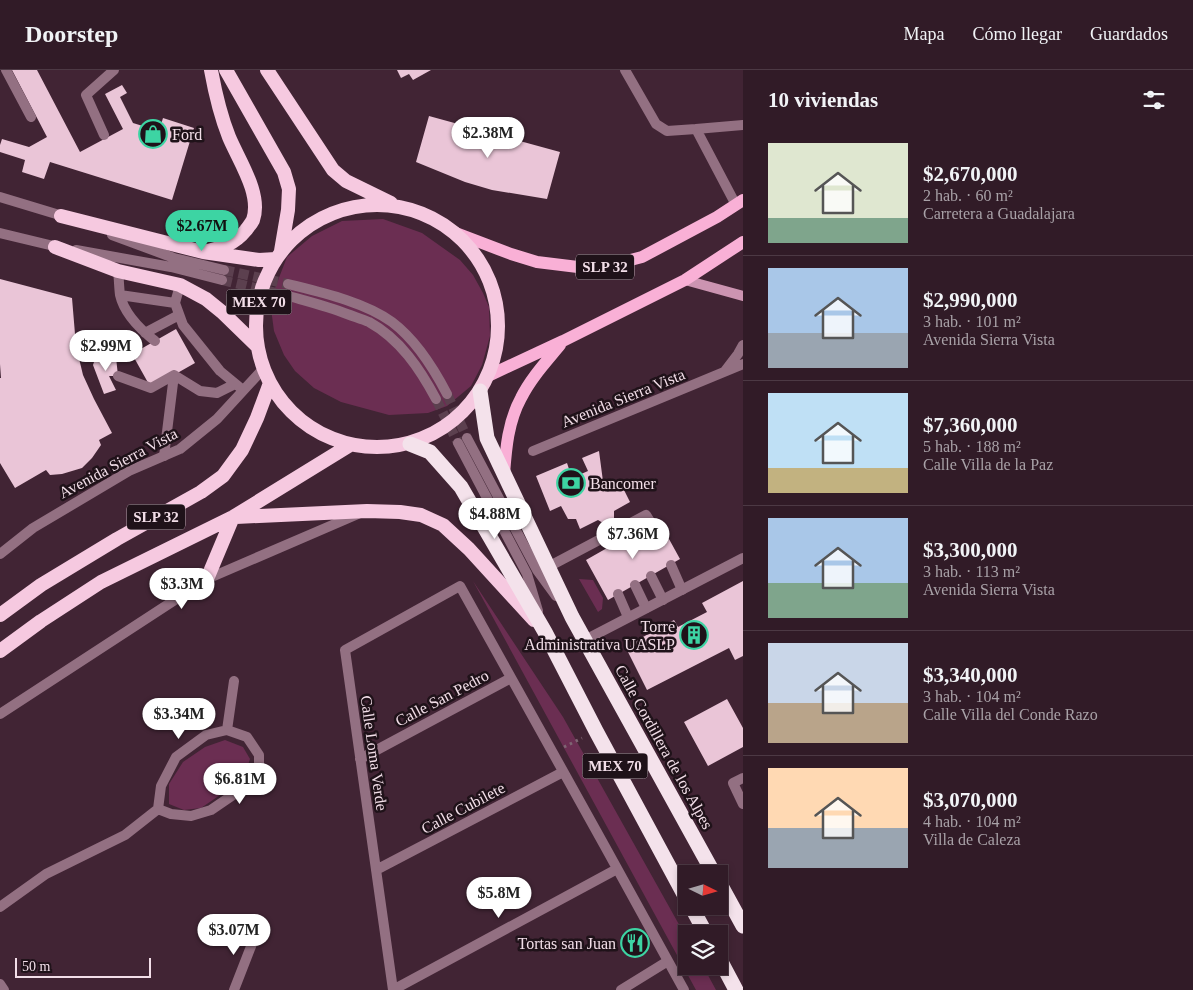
<!DOCTYPE html>
<html lang="es">
<head>
<meta charset="utf-8">
<style>
	:root { --surface:#311b27; --page:#39242f; --text:#f1f3f6; --muted:#a8a1a7; --line:#4c3944; --accent:#3dd4a3 }
	body { margin:0; font-family:Georgia,serif; background:var(--page); color:var(--text); height:100vh; display:flex; flex-direction:column; font-size:19px; white-space:nowrap }
	* { box-sizing:border-box; margin:0 }
	p { font-size:16px; color:var(--muted) }
	.icon { flex:none; width:28px; height:28px; fill:none; stroke:currentColor; stroke-width:2; stroke-linecap:round; stroke-linejoin:round }
	.map { position:relative; flex:1; overflow:hidden }
	.panel { display:flex; flex-direction:column; background:var(--surface); width:450px }
	.panel>* { flex:none }
	.needle { width:32px; rotate:95deg }
	.buttons { position:absolute; left:678px; top:795px; display:grid; gap:10px }
	.buttons a { display:grid; place-items:center; width:50px; height:50px; border-radius:0px; background:var(--surface); box-shadow:0 2px 8px #0003,0 0 0 1px var(--line); font-size:25px }
	.scale { position:absolute; left:15px; bottom:12px; width:136px; box-sizing:border-box; padding-left:5px; border:2px solid #f2dee8; border-top:0; font-size:14px; line-height:18px; white-space:nowrap; color:#f2dee8; -webkit-text-stroke:4px #1f1219; paint-order:stroke }
	.price { position:absolute; translate:-50% -42px; padding:0 11px; border-radius:18px; background:#fff; color:#222; font-size:16px; line-height:32px; filter:drop-shadow(0 1px 2px #0008) }
	.price::after { content:''; position:absolute; left:50%; top:30px; width:15px; height:11px; margin-left:-8px; background:inherit; clip-path:polygon(0 0,100% 0,50% 100%) }
	.price.active { background:var(--accent); color:#111 }
	ul { padding:0; list-style:none }
	li { display:flex; align-items:center; gap:15px; height:125px; padding:0 25px }
	li+li { border-top:1px solid var(--line) }
	li span { display:grid; place-items:center; flex:none; width:140px; height:100px; border-radius:0px; color:#555 }
	li>.icon { margin-inline-start:auto }
	span .icon { width:60px; height:60px; fill:#fffc; stroke-width:1 }
	li b { font-size:21px }
	h2 { display:flex; justify-content:space-between; align-items:center; height:60px; padding:0 25px; font-size:21px }
	header { display:flex; align-items:center; gap:30px; box-sizing:border-box; height:70px; padding:0 25px; background:var(--surface); border-bottom:1px solid var(--line) }
	header strong { font-size:24px }
	nav { display:flex; gap:28px; margin-inline-start:auto; font-size:18px }
	main { display:flex; flex:1; min-height:0 }
	.map>svg:first-child { display:block }
</style>
</head>
<body>
<header>
<strong>Doorstep</strong>
<nav><a>Mapa</a><a>Cómo llegar</a><a>Guardados</a></nav>
</header>
<main>
<div class="map">
<svg width="743" height="920" viewBox="0 0 743 920">
	<rect width="100%" height="100%" fill="#412434"/>
	<!-- green -->
	<path fill="#6b2e52" d="M383 149 422 163 460 190 473 205 483 223 489 237 490 266 482 295 471 316 447 336 428 343 389 345 341 332 314 318 295 301 284 285 274 261 270 231 287 187 312 166 342 151Z
		M579 509 593 510 603 528 602 539 598 542Z
		M473 511 563 647 686 867V896H703L716 920H696Z
		M225 670 243 677 250 689 244 707 220 725 201 738 184 740 169 734V714L183 692 205 677Z"/>
	<!-- building -->
	<path fill="#eac5d7" d="M12 0H37L80 82 123 59 105 24 122 15 127 23 120 27 133 53 159 61 163 48 194 58 172 130 50 92 44 109 22 102 25 90 0 82V75L2 69 29 77 47 67Z
		M397 0H431L413 10 409 4 401 8Z
		M429 46 560 82 547 129 492 120 465 112 416 92Z
		M0 209 72 228 76 276 83 305 94 329 112 363 99 370 101 375 92 388 82 398 62 404 50 405 46 400 15 418 0 393V308H1L0 294Z
		M176 259 195 293 151 318 132 284Z
		M96 286 116 287 118 306H109L116 320 104 324 93 295Z
		M599 381 604 419 620 412 630 432 614 441V448L609 453H603L598 450 580 459 576 449H568L561 436 550 441 536 406 567 393 572 408 588 401 582 388Z
		M658 449 680 489 608 530 586 490Z
		M743 511V586L735 590 729 578 647 620 628 582 632 573 674 550 678 557 707 542 702 533Z
		M727 629 743 658V677L708 696 684 652Z"/>
	<g fill="none" stroke-linecap="round" stroke-linejoin="round">
		<!-- tertiary-tunnel -->
		<path stroke="#5c404f" stroke-width="10" stroke-dasharray="10 5" stroke-linecap="butt" d="M224 200 288 214
			M222 210 285 225
			M447 324 467 368
			M436 329 458 373"/>
		<!-- path -->
		<path stroke="#7f6573" stroke-width="3" stroke-dasharray="2.5 4" stroke-linecap="butt" d="M564 677 582 668"/>
		<!-- service -->
		<path stroke="#937082" stroke-width="10" d="M6 0 31 47
			M625 0 656 54 667 61 696 59 736 135
			M696 59 743 55
			M104 65 86 25 114 0
			M118 201C119 209 119 217 120 225 124 243 141 260 155 271
			M180 215 175 233 183 255 220 301 243 320
			M120 225 175 233
			M145 263 179 245
			M174 305 200 321 217 323 235 314
			M118 306 151 318 174 305 164 386
			M671 495 682 520
			M548 497 646 445 651 453
			M651 506 663 530
			M635 515 646 538
			M618 524 628 547
			M743 708 733 713 743 734"/>
		<!-- minor -->
		<path stroke="#937082" stroke-width="10" d="M725 301 738 284 743 275
			M533 381 743 294
			M585 570 743 488
			M227 660 234 611
			M360 689 511 608
			M617 799 393 920 345 580 460 516C535 650 610 785 684 920
			M376 800 563 702
			M0 837 46 804 125 765 158 739 161 716 176 687 206 665 227 660 247 667 259 685V698L249 714 211 740 191 746 171 744 158 739
			M0 914 4 920
			M234 920 257 861
			M621 920 668 891"/>
		<!-- tertiary -->
		<path stroke="#937082" stroke-width="10" d="M0 127 66 147
			M0 163 62 178
			M112 165 174 188 224 200
			M76 180 171 197 222 210
			M288 214C320 222 365 232 392 252 416 270 433 297 447 324
			M285 225C306 231 327 236 347 244 355 247 362 249 369 252 400 269 420 299 436 329
			M467 368 537 500 556 526
			M458 373 527 504 538 541
			M0 484 33 458 129 401 180 379 217 349 263 299
			M0 644 207 509 358 444"/>
		<!-- secondary -->
		<path stroke="#cc94b1" stroke-width="10" d="M685 210 743 226"/>
		<!-- primary -->
		<path stroke="#f9b0d6" stroke-width="12" d="M456 163 511 184 537 192 586 198 608 196 642 187 717 147 743 130
			M488 306 563 271 685 210 743 172
			M504 404C506 378 508 352 521 328 531 308 546 292 560 275"/>
		<!-- trunk -->
		<path stroke="#f6c9e0" stroke-width="14" d="M226 0 284 102 289 119 288 140 281 181
			M267 0 333 100 346 111 391 133
			M256 256a121 121 0 1 1 242 0a121 121 0 1 1-242 0Z
			M61 146 203 182 259 190 276 189
			M55 177 118 201 180 215 206 229 222 242 258 277
			M203 182C221 178 234 175 246 160 248 157 251 154 253 150 262 124 239 91 229 67 221 47 215 22 211 0
			M236 447 367 441 400 442 421 445 443 455 469 479 534 550
			M207 509 233 447
			M0 545 41 515 117 469 201 422 223 406 242 380 257 348 270 313
			M0 581 41 551 101 512 233 447 350 375"/>
		<!-- motorway -->
		<path stroke="#f4e2eb" stroke-width="15" d="M480 321 487 368 572 547 714 804
			M410 374 430 382 461 417 545 562 596 661 686 828
			M719 812 743 856
			M691 836 706 864
			M719 888 736 920"/>
	</g>
	<!-- icons -->
	<defs>
		<symbol id="shop-ring" viewBox="-11 -11 22 22"><circle r="9.5" fill="#1f1219" stroke="#3dd4a3" stroke-width="1.5"/><path d="M-5-2.5h2.3a2.7 3.5 0 0 1 5.4 0H5L5.5 6h-11ZM-1.5-2.5h3a1.5 2.3 0 0 0-3 0Z" fill="#3dd4a3"/></symbol>
		<symbol id="bank-ring" viewBox="-11 -11 22 22"><circle r="9.5" fill="#1f1219" stroke="#3dd4a3" stroke-width="1.5"/><path d="M-6-4H6V4H-6ZM0-2.3a2.3 2.3 0 1 0 0 4.6a2.3 2.3 0 1 0 0-4.6Z" fill="#3dd4a3"/></symbol>
		<symbol id="building-ring" viewBox="-11 -11 22 22"><circle r="9.5" fill="#1f1219" stroke="#3dd4a3" stroke-width="1.5"/><path d="M-4-6H4V6H1V3H-1V6H-4ZM-2.5-4.3h1.7v1.8h-1.7ZM.8-4.3h1.7v1.8H.8ZM-2.5-1h1.7V.8h-1.7ZM.8-1h1.7V.8H.8Z" fill="#3dd4a3"/></symbol>
		<symbol id="restaurant-ring" viewBox="-11 -11 22 22"><circle r="9.5" fill="#1f1219" stroke="#3dd4a3" stroke-width="1.5"/><path d="M-5-6h1v4h1v-4h1v4h1v-4h1v5L-1.5 .5V6h-2V.5L-5-1ZM5-6V6H3V1.5H1.5Q1.5-4 5-6Z" fill="#3dd4a3"/></symbol>
	</defs>
	<g fill-rule="evenodd">
		<use href="#shop-ring" x="137" y="48" width="32" height="32"/>
		<use href="#bank-ring" x="555" y="397" width="32" height="32"/>
		<use href="#building-ring" x="678" y="549" width="32" height="32"/>
		<use href="#restaurant-ring" x="619" y="857" width="32" height="32"/>
	</g>
	<g text-anchor="middle" dominant-baseline="central" stroke-width="5" stroke-linejoin="round" paint-order="stroke">
		<!-- shield labels -->
		<g fill="#1f1219" stroke="#b3a1aa" stroke-width="1">
			<rect x="576" y="184.5" width="58" height="25" rx="4"/>
			<rect x="226.5" y="219.5" width="65" height="25" rx="4"/>
			<rect x="127" y="434.5" width="58" height="25" rx="4"/>
			<rect x="582.5" y="683.5" width="65" height="25" rx="4"/>
		</g>
		<g font-size="15" font-weight="bold" fill="#f2dee8">
			<text x="605" y="197">SLP 32</text>
			<text x="259" y="232">MEX 70</text>
			<text x="156" y="447">SLP 32</text>
			<text x="615" y="696">MEX 70</text>
		</g>
		<!-- poi labels -->
		<g font-size="16" fill="#f2dee8" stroke="#1f1219" text-anchor="start">
			<text x="172" y="64">Ford</text>
			<text x="590" y="413">Bancomer</text>
			<text x="675" y="556" text-anchor="end">Torre<tspan x="675" dy="18">Administrativa UASLP</tspan></text>
			<text x="616" y="873" text-anchor="end">Tortas san Juan</text>
		</g>
		<!-- street labels -->
		<g font-size="16" fill="#f2dee8" stroke="#1f1219">
			<text transform="translate(623 328) rotate(-22)">Avenida Sierra Vista</text>
			<text transform="translate(118 393) rotate(-28)">Avenida Sierra Vista</text>
			<text transform="translate(442 628) rotate(-28)">Calle San Pedro</text>
			<text transform="translate(664 677) rotate(61)">Calle Cordillera de los Alpes</text>
			<text transform="translate(374 683) rotate(82)">Calle Loma Verde</text>
			<text transform="translate(463 738) rotate(-28)">Calle Cubilete</text>
		</g>
	</g>
</svg>
<div class="buttons">
<a><svg class="needle" viewBox="-14 -14 28 28"><path d="M0-13l5 13h-10z" fill="#e53935"/><path d="M0 13l5-13h-10z" fill="#a8a1a7"/></svg></a>
<a><svg class="icon" aria-label="layers" viewBox="0 0 24 24"><path d="M12 4l9 5-9 5-9-5zM3 14l9 5 9-5"/></svg></a>
</div>
<div class="scale">50 m</div>
<b class="price" style="left:488px;top:89px">$2.38M</b>
<b class="price active" style="left:202px;top:182px">$2.67M</b>
<b class="price" style="left:106px;top:302px">$2.99M</b>
<b class="price" style="left:495px;top:470px">$4.88M</b>
<b class="price" style="left:633px;top:490px">$7.36M</b>
<b class="price" style="left:182px;top:540px">$3.3M</b>
<b class="price" style="left:179px;top:670px">$3.34M</b>
<b class="price" style="left:240px;top:735px">$6.81M</b>
<b class="price" style="left:499px;top:849px">$5.8M</b>
<b class="price" style="left:234px;top:886px">$3.07M</b>
</div>
<section class="panel">
<h2>10 viviendas<svg class="icon" aria-label="filters" viewBox="0 0 24 24"><path d="M4 7h16M4 17h16"/><circle cx="9" cy="7" r="2"/><circle cx="15" cy="17" r="2"/></svg></h2>
<ul>
<li><span style="background:linear-gradient(#dfe7d0 75%,#7fa58c 0)"><svg class="icon" aria-label="home" viewBox="0 0 24 24"><path d="M3 11l9-7 9 7M6 9v11h12V9"/></svg></span><div><b>$2,670,000</b><p>2 hab. · 60 m²</p><p>Carretera a Guadalajara</p></div></li>
<li><span style="background:linear-gradient(#a9c7e8 65%,#9aa5b1 0)"><svg class="icon" aria-label="home" viewBox="0 0 24 24"><path d="M3 11l9-7 9 7M6 9v11h12V9"/></svg></span><div><b>$2,990,000</b><p>3 hab. · 101 m²</p><p>Avenida Sierra Vista</p></div></li>
<li><span style="background:linear-gradient(#bfe0f5 75%,#c2b280 0)"><svg class="icon" aria-label="home" viewBox="0 0 24 24"><path d="M3 11l9-7 9 7M6 9v11h12V9"/></svg></span><div><b>$7,360,000</b><p>5 hab. · 188 m²</p><p>Calle Villa de la Paz</p></div></li>
<li><span style="background:linear-gradient(#a9c7e8 65%,#7fa58c 0)"><svg class="icon" aria-label="home" viewBox="0 0 24 24"><path d="M3 11l9-7 9 7M6 9v11h12V9"/></svg></span><div><b>$3,300,000</b><p>3 hab. · 113 m²</p><p>Avenida Sierra Vista</p></div></li>
<li><span style="background:linear-gradient(#c9d6e8 60%,#b9a48a 0)"><svg class="icon" aria-label="home" viewBox="0 0 24 24"><path d="M3 11l9-7 9 7M6 9v11h12V9"/></svg></span><div><b>$3,340,000</b><p>3 hab. · 104 m²</p><p>Calle Villa del Conde Razo</p></div></li>
<li><span style="background:linear-gradient(#ffd9b3 60%,#9aa5b1 0)"><svg class="icon" aria-label="home" viewBox="0 0 24 24"><path d="M3 11l9-7 9 7M6 9v11h12V9"/></svg></span><div><b>$3,070,000</b><p>4 hab. · 104 m²</p><p>Villa de Caleza</p></div></li>
</ul>
</section>
</main>
</body>
</html>
